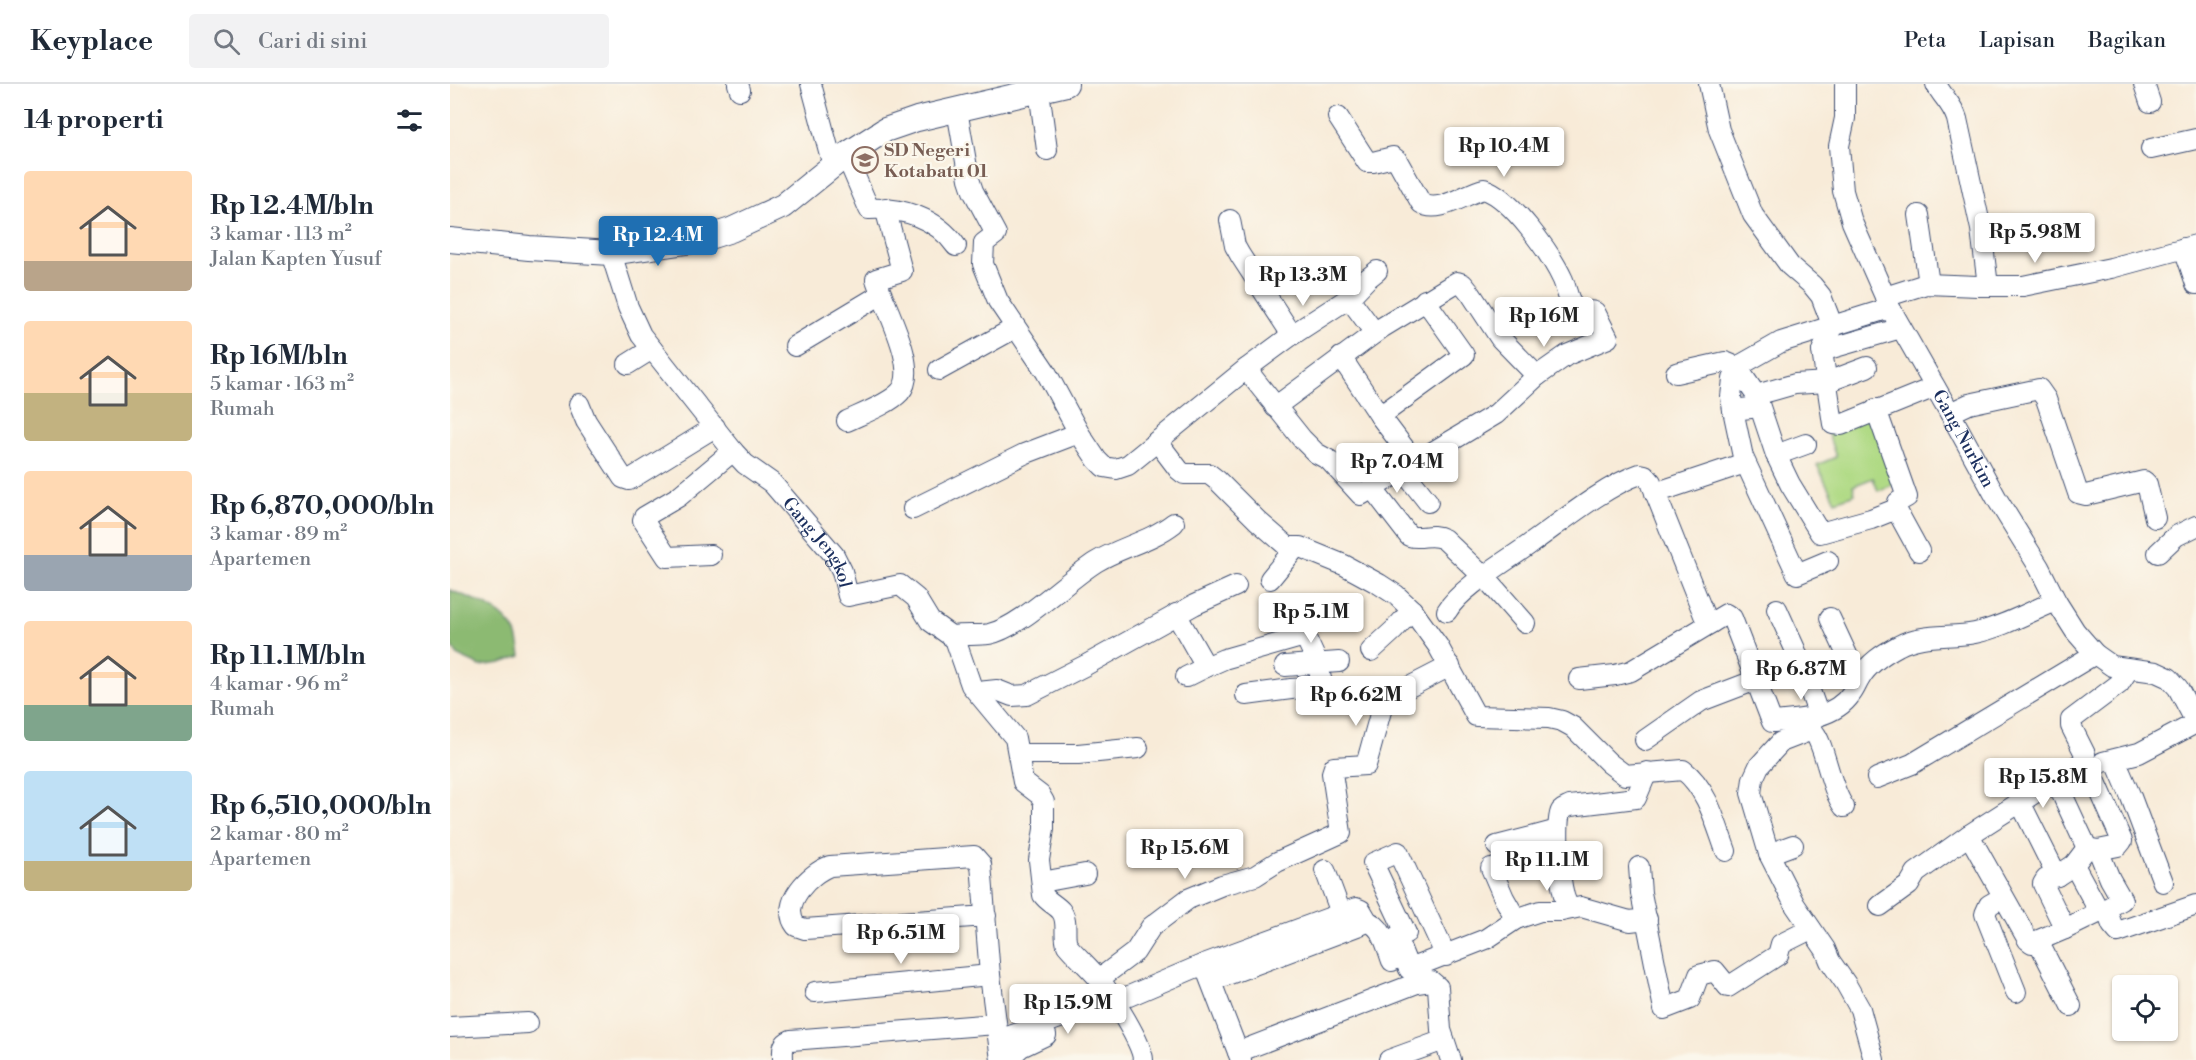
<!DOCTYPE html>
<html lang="id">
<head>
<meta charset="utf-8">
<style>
	:root { --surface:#fff; --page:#f2f2f3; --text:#1f2937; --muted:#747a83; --line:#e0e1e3; --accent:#1f6fb2 }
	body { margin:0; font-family:"Libre Bodoni",serif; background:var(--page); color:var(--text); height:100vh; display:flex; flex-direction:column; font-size:22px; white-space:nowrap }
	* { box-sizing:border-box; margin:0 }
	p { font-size:20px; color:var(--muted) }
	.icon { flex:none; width:33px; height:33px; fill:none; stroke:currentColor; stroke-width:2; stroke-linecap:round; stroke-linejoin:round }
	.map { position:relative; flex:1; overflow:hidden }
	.details { display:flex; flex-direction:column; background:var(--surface); width:450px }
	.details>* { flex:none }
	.controls { position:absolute; left:1662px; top:891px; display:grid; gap:12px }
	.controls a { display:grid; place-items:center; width:66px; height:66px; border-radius:6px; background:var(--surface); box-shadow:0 2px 4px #0004; font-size:30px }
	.price { position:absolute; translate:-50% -51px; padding:0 14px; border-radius:6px; background:#fff; color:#222; font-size:20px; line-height:39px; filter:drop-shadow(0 2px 3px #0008) }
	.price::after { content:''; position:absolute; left:50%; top:36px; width:18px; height:14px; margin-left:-9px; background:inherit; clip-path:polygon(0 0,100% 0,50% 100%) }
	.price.on { background:var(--accent); color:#fff }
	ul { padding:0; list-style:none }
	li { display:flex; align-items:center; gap:18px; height:150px; padding:0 24px }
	li span { display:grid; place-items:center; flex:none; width:168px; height:120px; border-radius:6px; color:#555 }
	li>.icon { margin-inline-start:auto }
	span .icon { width:72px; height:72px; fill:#fffc; stroke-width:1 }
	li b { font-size:26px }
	h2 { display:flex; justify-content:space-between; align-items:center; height:72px; padding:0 24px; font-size:26px }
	header { display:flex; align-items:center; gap:36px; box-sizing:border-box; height:84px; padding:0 30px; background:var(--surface); border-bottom:2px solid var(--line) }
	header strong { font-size:28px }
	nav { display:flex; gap:33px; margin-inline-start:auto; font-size:21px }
	.search { width:420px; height:54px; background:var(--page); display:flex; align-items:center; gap:15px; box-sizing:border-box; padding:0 21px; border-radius:6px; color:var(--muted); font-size:22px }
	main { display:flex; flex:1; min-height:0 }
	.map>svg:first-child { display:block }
</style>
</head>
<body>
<header>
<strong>Keyplace</strong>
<div class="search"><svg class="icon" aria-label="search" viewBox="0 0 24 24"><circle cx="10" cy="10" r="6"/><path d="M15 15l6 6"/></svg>Cari di sini</div>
<nav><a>Peta</a><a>Lapisan</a><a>Bagikan</a></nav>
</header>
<main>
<section class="details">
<h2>14 properti<svg class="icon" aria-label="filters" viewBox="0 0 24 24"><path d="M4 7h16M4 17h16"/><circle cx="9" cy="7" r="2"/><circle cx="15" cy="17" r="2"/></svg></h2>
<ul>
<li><span style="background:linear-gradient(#ffd9b3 75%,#b9a48a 0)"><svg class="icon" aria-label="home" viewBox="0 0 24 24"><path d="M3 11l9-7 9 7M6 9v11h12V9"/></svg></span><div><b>Rp 12.4M/bln</b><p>3 kamar · 113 m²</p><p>Jalan Kapten Yusuf</p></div></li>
<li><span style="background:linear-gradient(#ffd9b3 60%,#c2b280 0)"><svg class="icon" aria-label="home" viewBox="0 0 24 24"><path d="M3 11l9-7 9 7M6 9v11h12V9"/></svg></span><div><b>Rp 16M/bln</b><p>5 kamar · 163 m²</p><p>Rumah</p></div></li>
<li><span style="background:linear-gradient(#ffd9b3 70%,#9aa5b1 0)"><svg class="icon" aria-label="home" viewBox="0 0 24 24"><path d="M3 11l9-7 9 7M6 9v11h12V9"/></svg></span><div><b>Rp 6,870,000/bln</b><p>3 kamar · 89 m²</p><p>Apartemen</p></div></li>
<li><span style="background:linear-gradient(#ffd9b3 70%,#7fa58c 0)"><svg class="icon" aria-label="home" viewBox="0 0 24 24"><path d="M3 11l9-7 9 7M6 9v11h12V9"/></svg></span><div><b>Rp 11.1M/bln</b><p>4 kamar · 96 m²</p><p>Rumah</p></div></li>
<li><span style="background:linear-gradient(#bfe0f5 75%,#c2b280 0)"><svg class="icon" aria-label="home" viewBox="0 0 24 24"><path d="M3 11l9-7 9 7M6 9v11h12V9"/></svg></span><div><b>Rp 6,510,000/bln</b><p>2 kamar · 80 m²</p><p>Apartemen</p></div></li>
</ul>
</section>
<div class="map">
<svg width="1746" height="976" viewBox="0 0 1746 976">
	<rect width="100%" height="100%" fill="#fbf7ec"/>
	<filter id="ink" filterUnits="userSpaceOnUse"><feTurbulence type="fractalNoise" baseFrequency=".0167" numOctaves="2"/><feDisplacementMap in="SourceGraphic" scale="12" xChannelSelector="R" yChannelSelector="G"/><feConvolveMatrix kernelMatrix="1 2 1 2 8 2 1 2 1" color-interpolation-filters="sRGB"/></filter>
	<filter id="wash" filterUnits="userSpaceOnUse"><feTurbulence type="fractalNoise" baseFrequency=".008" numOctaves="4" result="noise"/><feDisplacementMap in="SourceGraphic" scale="24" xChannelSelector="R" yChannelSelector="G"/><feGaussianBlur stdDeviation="1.35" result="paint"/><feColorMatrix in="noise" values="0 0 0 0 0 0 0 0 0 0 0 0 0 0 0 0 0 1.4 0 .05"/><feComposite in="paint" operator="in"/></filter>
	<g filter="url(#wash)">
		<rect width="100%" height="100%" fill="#f8ebd8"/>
		<!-- green -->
		<path fill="#b0da85" stroke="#668472" stroke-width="1.5" d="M1429 329 1454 396 1428 407 1423 394 1403 402 1405 410 1385 417 1367 381 1386 373 1377 347Z"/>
		<!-- forest -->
		<path fill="#8cba72" stroke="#547468" stroke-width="1.5" d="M0 506C24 516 53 524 66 549 69 556 70 565 71 572L51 579 30 582 8 572 0 559Z"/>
	</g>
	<g filter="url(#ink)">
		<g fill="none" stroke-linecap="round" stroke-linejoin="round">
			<defs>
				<g id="minor">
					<path d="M288 0 290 6"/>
					<path d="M361 0 383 82"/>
					<path d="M1259 0 1269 46 1303 131 1340 182 1362 201 1371 212 1383 243 1372 267 1383 340 1391 341 1485 303"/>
					<path id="s1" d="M1395 0V34L1389 62 1393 107 1402 138 1440 224 1500 329 1547 415 1589 483 1606 517 1625 547 1645 570 1662 582 1706 588 1719 594 1728 604 1746 638"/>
					<path d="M1486 0C1493 14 1502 19 1507 35L1531 145 1538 202"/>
					<path d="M1694 0 1700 18"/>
					<path d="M589 6 597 66"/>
					<path d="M507 26 519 95 523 107 546 150 534 159 533 180 548 217 596 288 629 349 647 376 654 383 666 385 678 381 796 285 842 251 899 214 917 195 927 187"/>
					<path d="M1701 65 1746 55"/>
					<path d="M396 71 419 125C451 123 487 134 506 162"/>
					<path d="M1469 131 1479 200"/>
					<path d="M780 136 785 162 790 171 842 251"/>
					<path d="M1734 164 1746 200"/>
					<path id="s2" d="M161 169 178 223 191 251 283 367 295 380 322 399 384 471 392 487 398 512 450 501 466 514 480 537 505 555 521 601 565 654 573 698 590 711 594 718V745L589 776 593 811C598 818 606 821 611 827 619 837 613 850 617 861 627 873 639 883 649 895 660 909 693 960 693 976"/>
					<path d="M1435 213 1476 200 1528 202H1573L1661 184 1746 161"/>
					<path d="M899 214 925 249"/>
					<path d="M345 262 430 211"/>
					<path d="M1372 267 1451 244"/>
					<path d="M891 273 930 332 964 377"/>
					<path d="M178 280 202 265"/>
					<path d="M1287 283 1331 258 1440 224"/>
					<path d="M796 285 852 355 866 369 879 376 911 411 1046 330 1087 292 1117 271 1158 254 1145 228C1138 225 1132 229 1125 226 1118 217 1117 206 1113 196 1101 170 1062 114 1034 105 1016 109 988 131 971 119L947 76 943 73 923 78H917L888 33"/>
					<path d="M489 286 565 244"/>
					<path d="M1226 289 1275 278 1287 283 1306 311 1326 371 1340 400 1370 449 1421 435 1446 425 1448 418 1457 413 1426 325"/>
					<path d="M1306 311 1345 300 1377 298 1417 283"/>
					<path d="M129 320 136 337 173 394 179 396 265 343"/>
					<path d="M825 323 933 243 1007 198 1013 200 1021 210 1050 254 1087 292"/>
					<path d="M1309 323 1283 326 1293 373 1347 490 1378 477"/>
					<path d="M1283 326 1281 313 1283 295 1292 290"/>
					<path d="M1500 329 1519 320 1589 305 1596 315 1628 409 1636 411 1694 397 1697 400 1705 434"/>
					<path d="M930 332 1014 271 975 216"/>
					<path d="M397 337C412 330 439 320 450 308 471 285 433 220 426 195L452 187 435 124"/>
					<path d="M707 357 729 386 734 390H759L768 397 808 437 838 463H850L894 481 929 500 946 511 962 526 988 562 1026 632 1099 634 1112 637 1123 643 1159 679 1175 691 1233 686C1257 704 1266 740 1276 767"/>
					<path d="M1326 371 1356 360"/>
					<path d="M952 385 978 418"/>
					<path d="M922 404 959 452C972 456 980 448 994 455L1040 499 1075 539"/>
					<path d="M1205 409 1295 379"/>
					<path d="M463 425 574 370 629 349"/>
					<path d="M1446 425 1469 467"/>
					<path d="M1708 469 1726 452 1746 442"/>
					<path d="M261 471 217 473 193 436 194 433 228 413 283 367"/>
					<path d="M820 495 846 463"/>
					<path d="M1327 525 1345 565 1369 632"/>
					<path d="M997 527C1010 504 1057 477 1080 460 1110 439 1155 402 1190 390L1195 391 1201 398 1254 531 1261 539 1276 530 1282 534 1322 638C1349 636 1384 635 1401 610 1405 605 1407 599 1410 594 1419 579 1433 570 1448 562 1471 549 1500 554 1525 549 1553 543 1579 528 1606 517"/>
					<path d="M726 530 756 583 774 575 855 552 867 578 873 603 923 612 934 616"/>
					<path d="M1380 534 1399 575 1410 594"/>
					<path d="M502 552C514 550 527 552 539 550 570 544 617 496 646 478 671 463 701 457 724 439"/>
					<path d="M921 567 944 546 962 526"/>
					<path d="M835 582 889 578"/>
					<path d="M736 593 756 583"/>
					<path d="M1129 595 1165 591 1181 587 1261 539"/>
					<path d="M528 608 547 606 562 612 577 611 636 581 744 521 786 502"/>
					<path d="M796 611 841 605 873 603"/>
					<path d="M1195 656 1251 617 1306 596"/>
					<path d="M569 670H628L688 664"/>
					<path d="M1665 676 1681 713 1713 798"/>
					<path d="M1633 678 1639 682 1672 757 1668 762 1648 766"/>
					<path d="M1653 678 1689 669 1746 639"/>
					<path d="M1427 694 1462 680 1645 570"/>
					<path d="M1605 695 1637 764"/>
					<path d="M1570 718 1607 792 1624 781 1637 764"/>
					<path d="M1394 723C1379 703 1375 658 1362 646L1331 658 1309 682 1303 695 1301 709 1319 770 1345 821 1375 865 1380 877 1396 900 1410 925 1424 976"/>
					<path d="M1519 751 1578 856 1582 859 1615 845"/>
					<path d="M1047 762 1108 746"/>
					<path d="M1637 764 1648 766 1660 795 1672 816 1656 825"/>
					<path d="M1319 770 1343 761"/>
					<path d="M1624 781 1649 827"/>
					<path d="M1189 783 1191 809 1214 925 1240 915 1249 891 1265 887 1278 903 1328 871 1331 860 1361 845"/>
					<path d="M1041 784 1054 814 1066 835"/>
					<path d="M875 786 891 829"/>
					<path d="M1607 792 1596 795 1593 800 1615 845 1656 825 1662 841 1668 848 1746 821"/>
					<path d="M592 798 635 790"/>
					<path d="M1553 813 1539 821 1535 830 1566 908"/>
					<path d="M1430 822 1459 801 1466 789 1519 751 1633 678 1635 670 1621 642V636L1669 600 1678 586"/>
					<path d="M1120 825C1117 820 1114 814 1113 807 1110 795 1105 736 1111 727 1114 724 1116 724 1120 722L1186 714 1197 688"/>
					<path d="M536 832 355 845 346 842C329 820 360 789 380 782L524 772 531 780 540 891 551 976"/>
					<path d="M1588 857 1621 922"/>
					<path d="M996 872 948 768 923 779 956 849 946 853 959 885 1036 855 1066 835 1090 827H1112L1131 823 1180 837 1197 835"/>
					<path d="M649 895 685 868 701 843 738 815 772 801 805 792 827 778 891 749 882 689 884 683 916 681 934 616 1000 582"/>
					<path d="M761 897 918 838C933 842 937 864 942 877"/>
					<path d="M365 908 540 891"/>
					<path d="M0 943 78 939"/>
					<path d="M549 956 662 915 679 912 754 880"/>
					<path d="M788 968 967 899 981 897 988 903 991 946 1001 976"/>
					<path d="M333 976C333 967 331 960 341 956L546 940"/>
					<path d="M557 976 571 963 596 951"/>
					<path d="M791 976 754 880 906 824 911 826 918 838"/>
					<path d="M939 976 994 956"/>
				</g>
				<path id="major" d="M0 156 79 164 161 169 250 156 281 146 333 122 396 71 435 46 467 35 616 0"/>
			</defs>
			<!-- minor casing -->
			<use href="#minor" stroke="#3c4b70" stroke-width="22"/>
			<!-- major casing -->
			<use href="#major" stroke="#3c4b70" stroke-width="26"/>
			<!-- minor -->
			<use href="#minor" stroke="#fff" stroke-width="20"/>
			<!-- major -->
			<use href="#major" stroke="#fff" stroke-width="24"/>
		</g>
	</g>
	<!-- icons -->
	<defs>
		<symbol id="school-ring" viewBox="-11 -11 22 22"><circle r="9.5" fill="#fbf7ec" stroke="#8d6e63" stroke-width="1.5"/><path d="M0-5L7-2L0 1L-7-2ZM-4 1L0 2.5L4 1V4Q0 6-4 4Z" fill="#8d6e63"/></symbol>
	</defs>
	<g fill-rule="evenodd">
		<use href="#school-ring" x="400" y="61" width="30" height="30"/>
	</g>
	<g text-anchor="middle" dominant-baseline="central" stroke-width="4.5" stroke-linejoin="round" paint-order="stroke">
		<!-- education labels -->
		<g font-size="18" font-weight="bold" fill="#785e54" stroke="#fbf7ec" text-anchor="start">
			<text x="434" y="66">SD Negeri<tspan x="434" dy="21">Kotabatu 01</tspan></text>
		</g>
		<!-- street labels -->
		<g font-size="18" fill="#1b2f5e" stroke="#fbf7ec">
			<text stroke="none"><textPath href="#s1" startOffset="384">Gang Nurkim</textPath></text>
			<text stroke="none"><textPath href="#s2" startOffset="362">Gang Jengkol</textPath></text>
		</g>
	</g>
</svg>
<div class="controls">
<a><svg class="icon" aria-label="locate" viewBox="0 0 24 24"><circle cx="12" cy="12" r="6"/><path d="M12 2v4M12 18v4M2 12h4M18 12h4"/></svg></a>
</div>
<b class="price" style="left:1054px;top:94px">Rp 10.4M</b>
<b class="price" style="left:1585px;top:180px">Rp 5.98M</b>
<b class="price on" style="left:208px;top:183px">Rp 12.4M</b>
<b class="price" style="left:853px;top:223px">Rp 13.3M</b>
<b class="price" style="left:1094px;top:264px">Rp 16M</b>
<b class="price" style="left:947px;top:410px">Rp 7.04M</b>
<b class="price" style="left:861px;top:560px">Rp 5.1M</b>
<b class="price" style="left:1351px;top:617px">Rp 6.87M</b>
<b class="price" style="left:906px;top:643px">Rp 6.62M</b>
<b class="price" style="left:1593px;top:725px">Rp 15.8M</b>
<b class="price" style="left:735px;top:796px">Rp 15.6M</b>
<b class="price" style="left:1097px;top:808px">Rp 11.1M</b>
<b class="price" style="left:451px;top:881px">Rp 6.51M</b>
<b class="price" style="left:618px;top:951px">Rp 15.9M</b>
</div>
</main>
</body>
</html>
